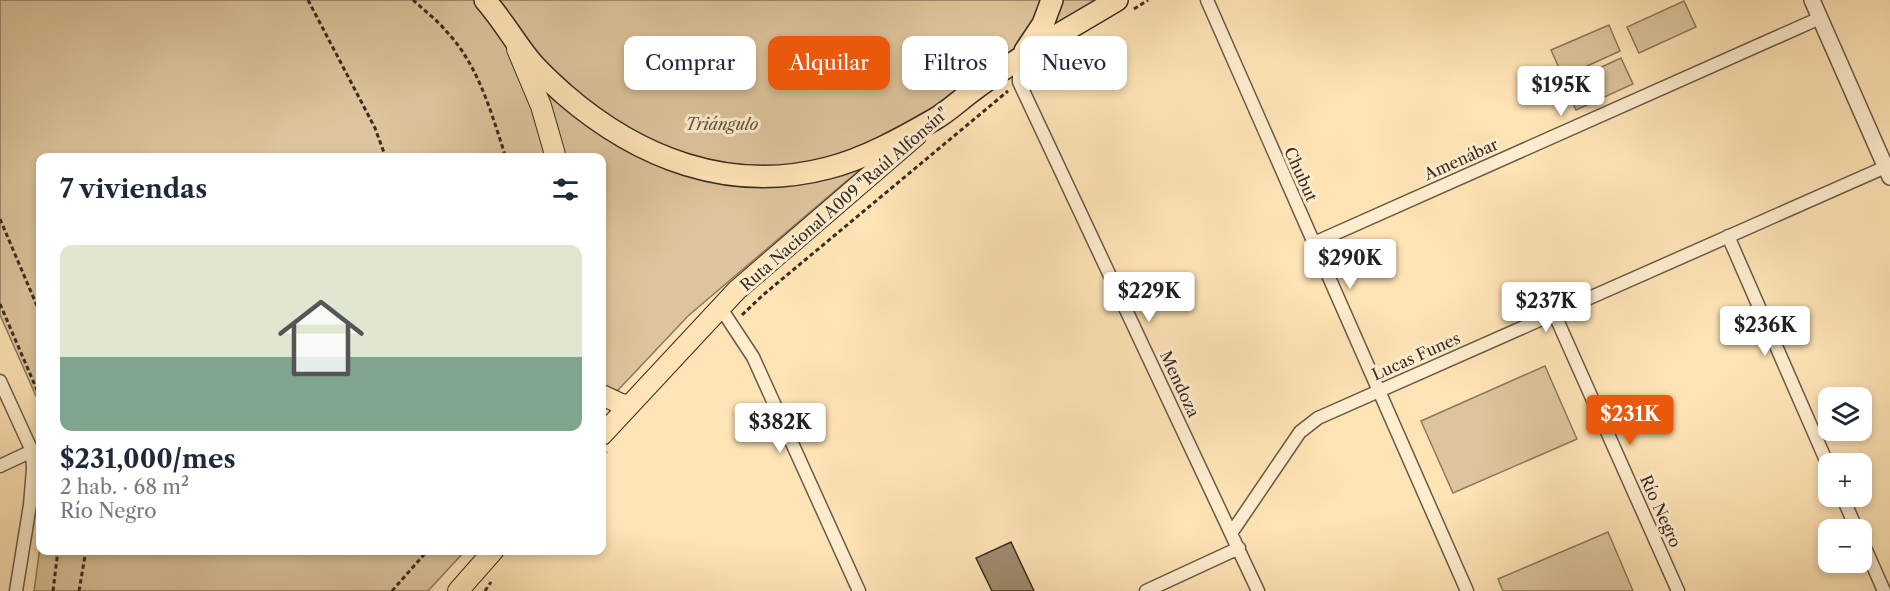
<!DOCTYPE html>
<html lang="es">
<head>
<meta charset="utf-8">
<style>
	:root { --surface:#fff; --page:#f6f6f7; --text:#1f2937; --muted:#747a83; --line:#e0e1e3; --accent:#ea580c }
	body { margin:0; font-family:"Libre Caslon Text",serif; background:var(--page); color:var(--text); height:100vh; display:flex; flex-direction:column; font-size:22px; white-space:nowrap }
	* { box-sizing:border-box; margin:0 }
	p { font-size:20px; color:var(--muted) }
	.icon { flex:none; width:33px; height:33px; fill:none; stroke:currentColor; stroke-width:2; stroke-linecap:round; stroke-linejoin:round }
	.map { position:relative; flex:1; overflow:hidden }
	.side { position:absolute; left:36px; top:153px; width:570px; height:402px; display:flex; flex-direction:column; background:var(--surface); border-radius:12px; box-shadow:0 3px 9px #0003 }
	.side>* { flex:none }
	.top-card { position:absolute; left:624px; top:36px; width:570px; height:54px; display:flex; gap:12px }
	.controls { position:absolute; left:1818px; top:387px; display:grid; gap:12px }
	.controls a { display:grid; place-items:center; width:54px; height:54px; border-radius:12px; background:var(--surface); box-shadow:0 3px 9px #0003; font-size:30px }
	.price { position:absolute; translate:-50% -51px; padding:0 14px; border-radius:6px; background:#fff; color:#222; font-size:20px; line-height:39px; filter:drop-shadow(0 2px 3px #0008) }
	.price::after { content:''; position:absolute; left:50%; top:36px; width:18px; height:14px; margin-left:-9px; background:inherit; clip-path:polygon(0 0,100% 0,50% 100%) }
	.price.active { background:var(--accent); color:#fff }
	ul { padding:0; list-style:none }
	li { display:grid; align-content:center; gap:12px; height:318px; padding:0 24px }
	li+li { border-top:2px solid var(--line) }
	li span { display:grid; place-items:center; height:186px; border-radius:12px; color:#555 }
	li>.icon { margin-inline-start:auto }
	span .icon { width:108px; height:108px; fill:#fffc; stroke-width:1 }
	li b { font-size:26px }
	h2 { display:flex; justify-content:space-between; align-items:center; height:72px; padding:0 24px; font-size:26px }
	.tag { padding:0 21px; border-radius:12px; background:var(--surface); box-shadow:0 3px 9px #0003; font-size:21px; line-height:54px }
	.tag.active { background:var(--accent); color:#fff }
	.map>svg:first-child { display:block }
</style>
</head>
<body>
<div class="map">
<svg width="1890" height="591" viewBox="0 0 1890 591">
	<rect width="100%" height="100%" fill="#fee3b5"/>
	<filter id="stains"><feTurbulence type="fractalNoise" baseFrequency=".00333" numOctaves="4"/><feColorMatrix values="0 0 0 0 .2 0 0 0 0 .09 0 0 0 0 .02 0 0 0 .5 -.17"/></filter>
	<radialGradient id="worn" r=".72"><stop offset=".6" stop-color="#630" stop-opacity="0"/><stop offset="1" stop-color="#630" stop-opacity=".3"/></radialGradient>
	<!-- green -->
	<path fill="#ddc49c" stroke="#8b785f" stroke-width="1.5" d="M0 0H1101L938 103 688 316 602 407V158H40V405L0 315Z
		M1684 1 1696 27 1639 53 1627 27Z
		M1609 25 1620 51 1563 77 1551 50Z
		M1621 58 1633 84 1576 110 1564 84Z
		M1545 366 1577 439 1453 493 1421 421Z
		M1608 532 1633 591H1503L1498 579Z
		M40 547V550L465 551 428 591H34Z"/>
	<!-- building -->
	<path fill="#9f8b6e" stroke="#392c22" stroke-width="1.5" d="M1011 542 1034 591H992L976 558Z"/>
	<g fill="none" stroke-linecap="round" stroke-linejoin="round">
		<defs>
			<path id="minor" d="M1207 0 1467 591
				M1019 59V82L1258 591
				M1728 236 1828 465
				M1314 243 1820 18
				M720 307 753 357 859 591
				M1554 313 1678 591
				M0 381 32 451 33 469 30 505 16 591
				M0 466 32 451
				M1842 496 1857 530
				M1232 532 1300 432 1318 418 1890 165
				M1862 541 1884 591
				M1146 591 1239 548"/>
			<path id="tertiary" d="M1812 0 1890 177"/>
			<path id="primary" d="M517 49 541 106 556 158
				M602 395 619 403 629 406
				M602 435 737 290 916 136
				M458 591 494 550"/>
			<path id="trunk" d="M485 0C501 18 513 39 528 58 538 71 552 83 564 94 638 158 729 194 828 168 864 159 902 138 935 119 949 111 961 99 975 89 988 79 1002 70 1016 61 1049 39 1084 20 1117 0
				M1025 51 1043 24 1052 0"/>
		</defs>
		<!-- minor casing -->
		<use href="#minor" stroke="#6a5a47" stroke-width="15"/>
		<!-- tertiary casing -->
		<use href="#tertiary" stroke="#6a5a47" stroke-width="18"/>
		<!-- primary casing -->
		<use href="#primary" stroke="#392c22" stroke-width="22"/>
		<!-- trunk casing -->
		<use href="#trunk" stroke="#392c22" stroke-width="24"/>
		<!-- path -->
		<path stroke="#392c22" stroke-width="3" stroke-dasharray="4.5 3" stroke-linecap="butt" d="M308 0 375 128 386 158
			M413 0C424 10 437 20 447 32 479 66 492 115 506 158
			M1134 9 1148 0
			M0 219 40 313
			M0 304 40 397
			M742 315 763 295 1008 91
			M602 458 607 452
			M53 591 58 550
			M79 591 86 550
			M392 591 428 550
			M485 591 491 582"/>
		<!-- minor -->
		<use href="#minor" stroke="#feedcf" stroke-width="12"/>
		<!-- tertiary -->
		<use href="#tertiary" stroke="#feedcf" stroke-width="15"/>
		<!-- primary -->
		<use href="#primary" stroke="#fee3b5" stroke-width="20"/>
		<!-- trunk -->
		<use href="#trunk" stroke="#fee3b5" stroke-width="21"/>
	</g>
	<g text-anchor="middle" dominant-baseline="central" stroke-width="6" stroke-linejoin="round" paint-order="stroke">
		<!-- park labels -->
		<g font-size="16" font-style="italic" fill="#625240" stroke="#feedcf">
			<text x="722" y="124">Triángulo</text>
		</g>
		<!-- street labels -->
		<g font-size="16" fill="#392c22" stroke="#feedcf">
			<text transform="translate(1461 159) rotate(-24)">Amenábar</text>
			<text transform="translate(1301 174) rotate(66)">Chubut</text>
			<text transform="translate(844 199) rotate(-41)">Ruta Nacional A009 "Raúl Alfonsín"</text>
			<text transform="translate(1416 356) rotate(-24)">Lucas Funes</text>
			<text transform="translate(1180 384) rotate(65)">Mendoza</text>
			<text transform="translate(1661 511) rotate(66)">Río Negro</text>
		</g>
	</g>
	<rect width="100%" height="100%" filter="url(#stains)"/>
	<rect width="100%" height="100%" fill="url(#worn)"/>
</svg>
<div class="controls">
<a><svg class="icon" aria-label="layers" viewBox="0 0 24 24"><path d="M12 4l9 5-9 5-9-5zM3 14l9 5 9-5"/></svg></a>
<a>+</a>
<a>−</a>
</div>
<b class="price" style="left:1561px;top:117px">$195K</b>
<b class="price" style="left:1350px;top:290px">$290K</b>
<b class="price" style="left:1149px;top:323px">$229K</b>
<b class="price" style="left:1546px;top:333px">$237K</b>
<b class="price" style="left:1765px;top:357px">$236K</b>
<b class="price active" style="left:1630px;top:446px">$231K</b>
<b class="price" style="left:780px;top:454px">$382K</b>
<div class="top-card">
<a class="tag">Comprar</a>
<a class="tag active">Alquilar</a>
<a class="tag">Filtros</a>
<a class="tag">Nuevo</a>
</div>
<section class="side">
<h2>7 viviendas<svg class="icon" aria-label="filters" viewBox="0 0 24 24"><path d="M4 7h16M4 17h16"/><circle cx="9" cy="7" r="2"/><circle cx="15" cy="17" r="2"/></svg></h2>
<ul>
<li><span style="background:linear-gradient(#dfe7d0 60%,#7fa58c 0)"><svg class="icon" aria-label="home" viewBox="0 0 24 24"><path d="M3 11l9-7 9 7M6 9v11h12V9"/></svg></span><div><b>$231,000/mes</b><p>2 hab. · 68 m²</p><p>Río Negro</p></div></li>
</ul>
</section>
</div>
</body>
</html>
